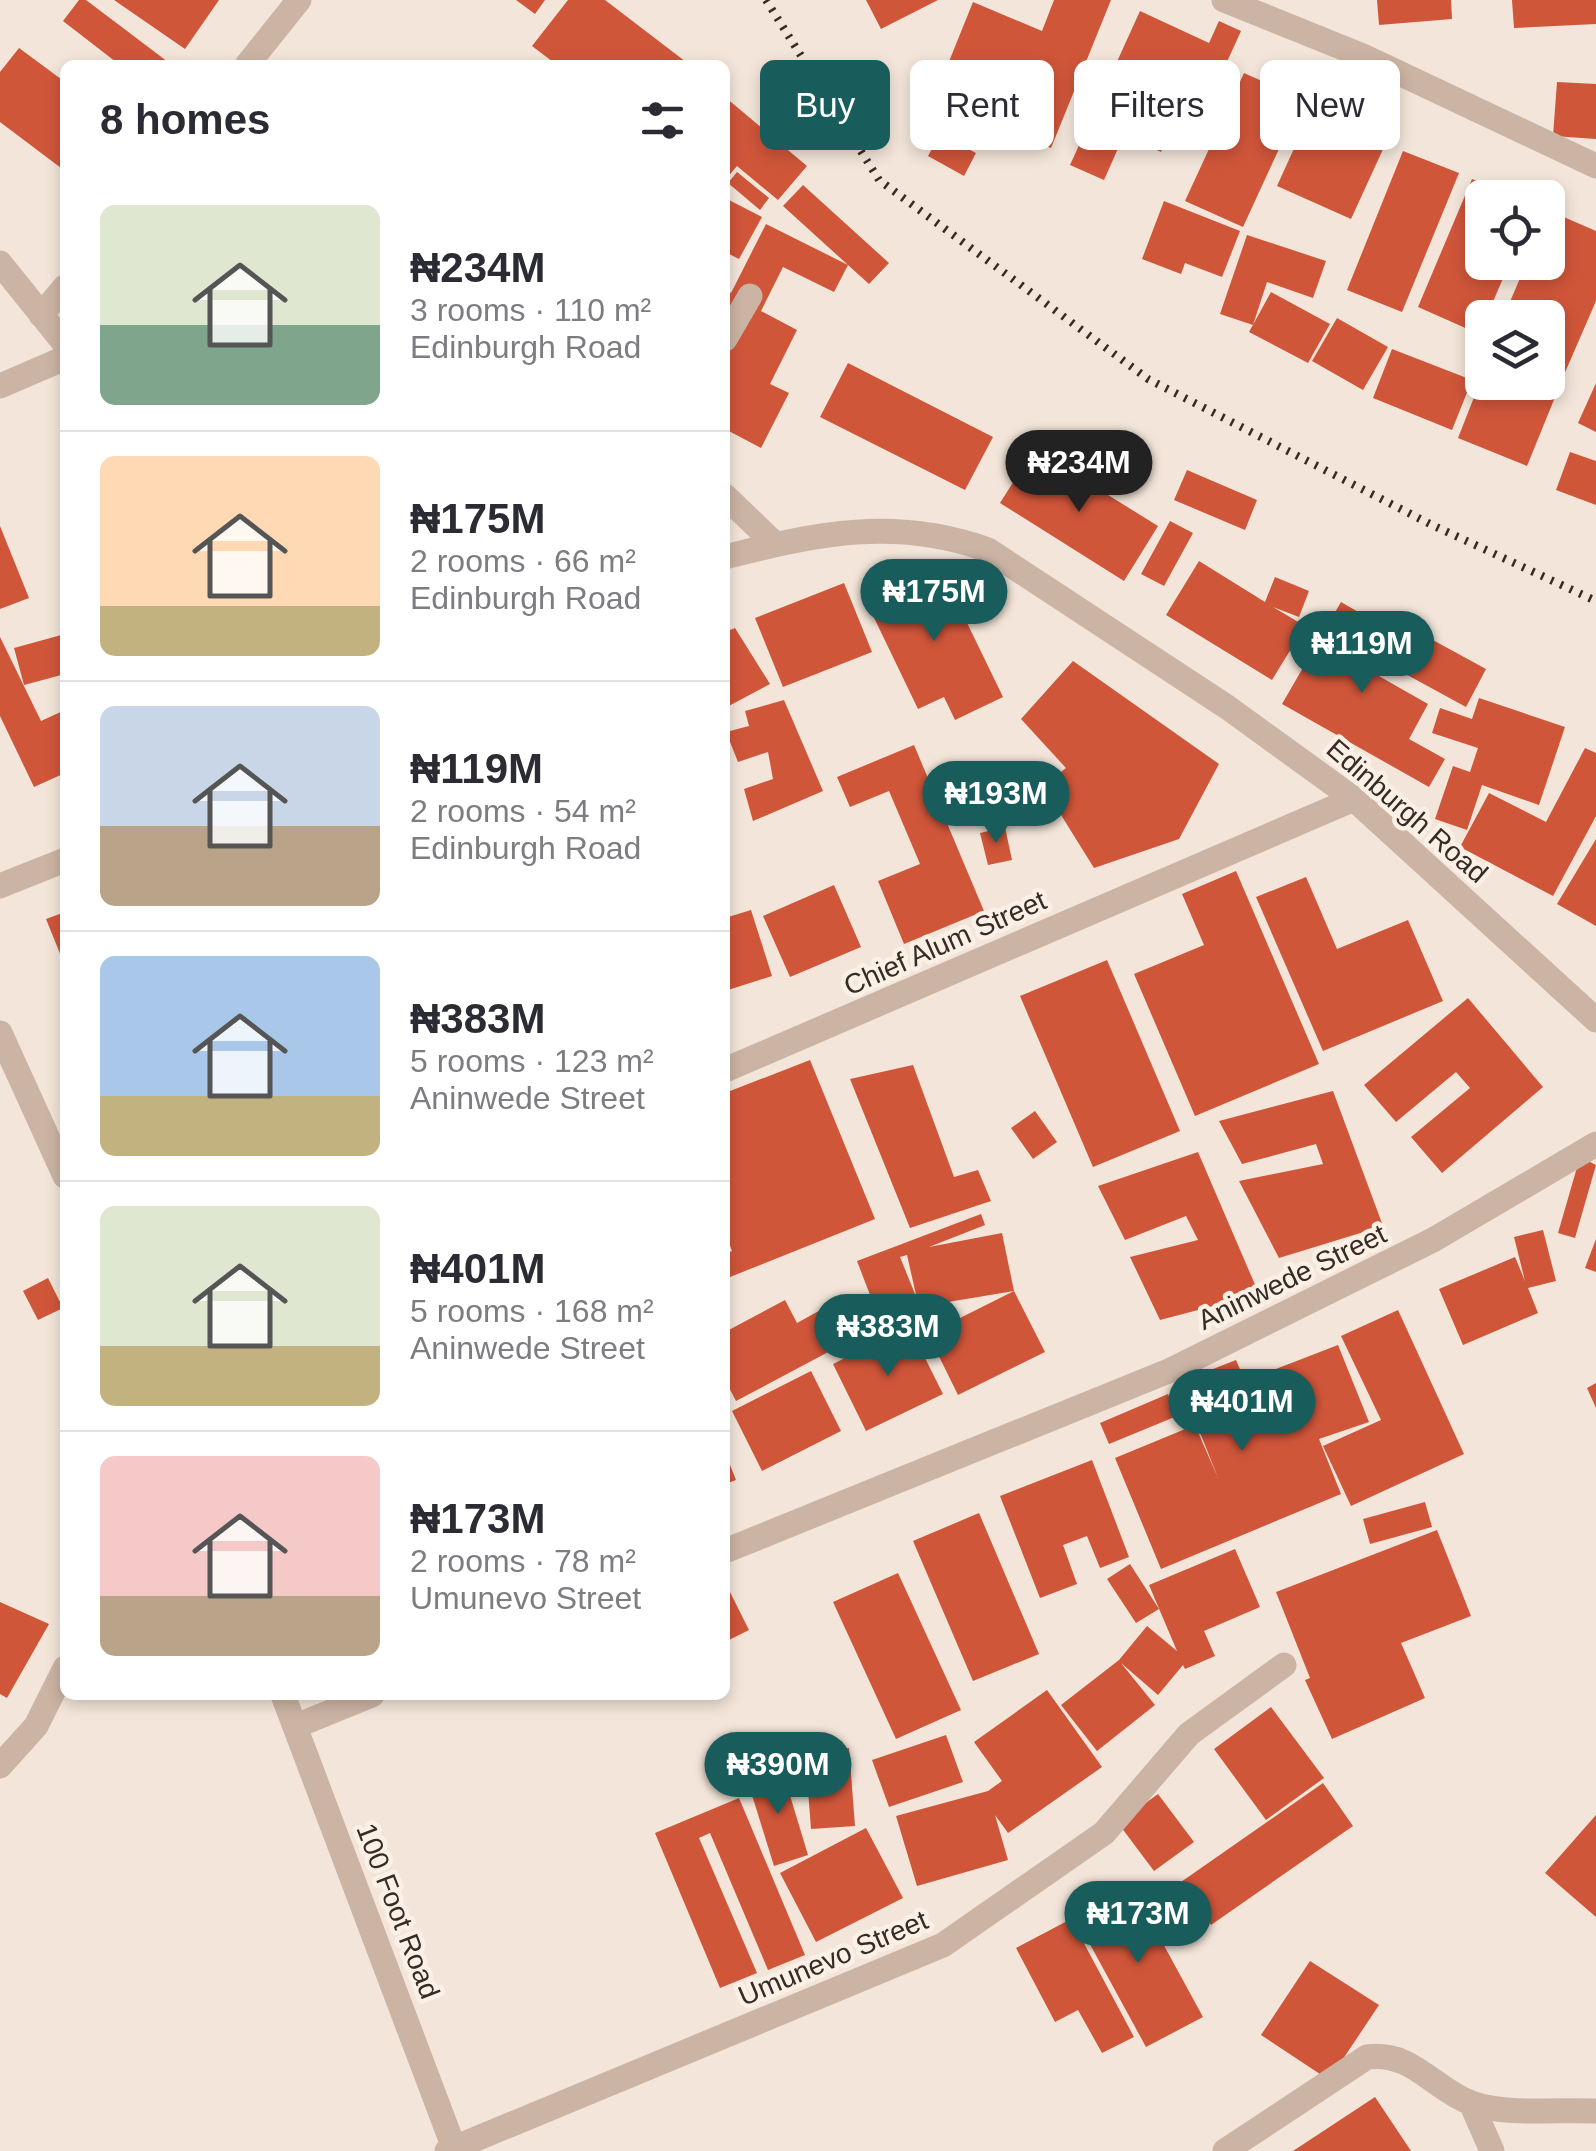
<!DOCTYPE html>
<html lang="en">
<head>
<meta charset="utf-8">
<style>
	:root { --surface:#fff; --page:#f7f7f7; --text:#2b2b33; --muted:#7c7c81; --line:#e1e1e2; --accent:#185c5c }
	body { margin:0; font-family:Helvetica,sans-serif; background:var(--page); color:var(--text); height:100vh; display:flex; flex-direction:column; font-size:38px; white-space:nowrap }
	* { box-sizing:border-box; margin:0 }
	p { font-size:32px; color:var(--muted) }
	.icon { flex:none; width:55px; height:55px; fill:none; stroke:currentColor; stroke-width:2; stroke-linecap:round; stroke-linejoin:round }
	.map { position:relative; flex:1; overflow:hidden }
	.drawer { position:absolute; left:60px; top:60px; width:670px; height:1640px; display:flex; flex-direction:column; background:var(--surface); border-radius:15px; box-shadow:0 5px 15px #0003 }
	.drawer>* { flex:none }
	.top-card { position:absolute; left:760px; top:60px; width:685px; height:90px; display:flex; gap:20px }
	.tools { position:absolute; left:1465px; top:180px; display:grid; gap:20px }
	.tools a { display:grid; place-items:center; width:100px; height:100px; border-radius:15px; background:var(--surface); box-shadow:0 5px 15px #0003; font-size:50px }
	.price { position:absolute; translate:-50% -85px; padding:0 22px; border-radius:35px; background:var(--accent); color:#fff; font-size:32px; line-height:65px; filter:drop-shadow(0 2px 5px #0008) }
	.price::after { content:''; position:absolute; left:50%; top:60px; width:30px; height:22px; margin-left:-15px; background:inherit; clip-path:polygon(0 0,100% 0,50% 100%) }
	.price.current { background:#222; color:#fff }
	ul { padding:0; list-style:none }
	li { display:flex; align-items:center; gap:30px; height:250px; padding:0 40px }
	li+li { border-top:2px solid var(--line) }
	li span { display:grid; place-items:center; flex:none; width:280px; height:200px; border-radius:15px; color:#555 }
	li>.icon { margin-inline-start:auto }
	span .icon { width:120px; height:120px; fill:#fffc; stroke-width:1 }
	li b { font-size:42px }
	h2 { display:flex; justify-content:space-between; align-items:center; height:120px; padding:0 40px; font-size:42px }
	.tag { padding:0 35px; border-radius:15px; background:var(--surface); box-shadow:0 5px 15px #0003; font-size:35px; line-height:90px }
	.tag.current { background:var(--accent); color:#fff }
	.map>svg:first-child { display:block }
</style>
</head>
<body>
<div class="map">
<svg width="1596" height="2151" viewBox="0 0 1596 2151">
	<rect width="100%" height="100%" fill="#f3e5d9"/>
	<!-- building -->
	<path fill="#d0563a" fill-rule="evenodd" d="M79 0H86L172 65H114L116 62 63 21Z
		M114 0H219L185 49Z
		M516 0H545L535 14Z
		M568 0H605L690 65H557L532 46Z
		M866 0H938L881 29Z
		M1054 0H1111L1051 148 1003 128 998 139 929 111 973 2 1042 31Z
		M1377 0H1451L1452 19 1379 25Z
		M1512 0H1596V24L1514 28Z
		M1140 11 1209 43 1219 21 1241 31 1216 86 1195 76 1161 152 1124 135 1104 180 1070 165Z
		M19 48 65 82V171L0 122V72Z
		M1244 73 1302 99 1243 227 1185 201Z
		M1557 82 1596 84V139L1553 136Z
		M725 97 807 166 778 200 737 166 725 180Z
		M1316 100 1390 134 1351 219 1277 186Z
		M940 134 976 153 964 176 928 156Z
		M1403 151 1459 173 1402 312 1347 290Z
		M737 172 769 198 760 210 728 183Z
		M1472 179 1516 197 1482 198V262H1510L1486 318H1482L1479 334 1418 307Z
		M803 185 889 263 869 284 848 265 834 292 783 267 761 311 797 330 770 384 789 393 761 448 725 429V290L731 293 766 224 848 265 783 206Z
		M725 198 762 217 739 259 725 252Z
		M1164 201 1240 231 1222 277 1185 263 1181 274 1142 259Z
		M1550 211 1596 231V301L1563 377 1548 371V318H1503L1527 262H1548Z
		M1247 235 1326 261 1313 298 1267 282 1253 325 1220 314Z
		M1271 292 1330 324 1308 363 1249 332Z
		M1337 318 1388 347 1363 390 1312 361Z
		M1392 349 1472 380 1452 430 1373 398Z
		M848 363 993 437 965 490 820 417Z
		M1548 374 1562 380 1527 466 1458 438 1480 382H1548Z
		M1596 383V432L1578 423Z
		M1034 449 1158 526 1124 581 1000 503Z
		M1570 452 1596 461V505L1556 490Z
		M1187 470 1257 500 1245 530 1174 500Z
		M1170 521 1193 533 1164 586 1141 574Z
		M0 526 29 598 0 609Z
		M1199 561 1265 602 1275 577 1309 591 1299 617 1273 607 1305 626 1272 680 1166 615Z
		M938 563 1003 697 955 720 944 697 918 709 865 599Z
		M844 583 872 652 783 687 755 618Z
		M1341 602 1398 635 1370 671 1428 704 1409 739 1445 759 1429 787 1282 704Z
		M1409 627 1486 669 1466 707 1389 665Z
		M735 628 770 684 725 708V632Z
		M65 634V674L24 685 14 648Z
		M0 637 41 721 65 710V773L34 787 0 716Z
		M1073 661 1219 764 1179 839 1094 868 1043 786 1066 768 1021 719Z
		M1479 698 1565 727 1539 805 1482 785 1467 830 1435 819 1453 766 1470 772 1478 748 1432 733 1440 708 1472 719Z
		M784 700 823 791 753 821 744 789 773 779 768 752 738 762 726 732 749 726 745 711Z
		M914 745 984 911 904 944 878 881 920 864 889 791 850 807 837 777Z
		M1585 748 1596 753V816L1553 896 1460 847 1489 793 1546 822Z
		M1005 827 1012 860 988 865 980 833Z
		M1596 839V926L1557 904Z
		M1236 871 1319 1064 1195 1116 1134 974 1204 945 1182 894Z
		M1306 877 1337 949 1408 920 1443 1001 1323 1051 1256 897Z
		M834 885 861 947 790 977 763 916Z
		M751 910 772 976 725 991V918Z
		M65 912V966L46 919Z
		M1107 960 1180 1131 1093 1167 1020 996Z
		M1468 998 1543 1087 1442 1173 1411 1137 1470 1088 1456 1072 1396 1122 1364 1085Z
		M810 1060 875 1219 725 1279V1254L732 1251 725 1232V1093Z
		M913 1065 954 1177 978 1170 991 1201 910 1228 850 1079Z
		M1333 1091 1383 1226 1279 1258 1239 1181 1323 1164 1316 1144 1242 1164 1219 1121Z
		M1035 1111 1057 1142 1033 1159 1011 1128Z
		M1198 1152 1259 1294 1160 1320 1130 1257 1198 1240 1186 1216 1125 1240 1098 1186Z
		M1580 1157 1596 1165 1575 1238 1558 1233Z
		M981 1214 985 1225 929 1247 1002 1233 1014 1291 918 1307 880 1321 857 1261ZM907 1255 917 1299 900 1257Z
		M1543 1230 1556 1281 1528 1288 1538 1313 1463 1345 1439 1289 1515 1257 1525 1281 1514 1237Z
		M1596 1239V1272L1585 1268Z
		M48 1278 63 1308 38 1320 23 1291Z
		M1014 1291 1045 1352 958 1395 928 1334Z
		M844 1297 864 1333 736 1401 725 1380V1332L785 1300 797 1323Z
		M1398 1310 1464 1454 1351 1506 1323 1446 1381 1420 1341 1336Z
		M909 1326 943 1394 866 1431 833 1364Z
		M1338 1345 1369 1422 1319 1439 1341 1494 1161 1569 1115 1458 1195 1425 1218 1478 1180 1382 1236 1360 1245 1381Z
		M811 1371 841 1431 762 1471 732 1411Z
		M1596 1383V1408L1587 1388Z
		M1168 1394 1177 1416 1109 1444 1100 1423Z
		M725 1452 736 1480 725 1484Z
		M1092 1460 1129 1557 1100 1568 1087 1536 1063 1545 1077 1584 1040 1598 1000 1496Z
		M1425 1502 1432 1527 1370 1544 1363 1519Z
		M979 1513 1039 1654 973 1681 913 1541Z
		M1437 1530 1471 1616 1401 1643 1425 1698 1332 1739 1305 1680 1310 1678 1276 1592Z
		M1235 1549 1260 1607 1204 1631 1215 1656 1185 1669 1183 1665 1158 1695 1121 1663 1155 1705 1097 1751 1061 1705 1119 1660 1147 1626 1177 1651 1149 1585Z
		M1130 1564 1159 1609 1136 1623 1107 1579Z
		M898 1573 961 1710 896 1739 833 1602Z
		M725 1582 749 1630 725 1642Z
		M0 1602 49 1624 7 1698 0 1694Z
		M1047 1690 1102 1767 1008 1833 995 1815 1008 1860 917 1886 896 1816 988 1791 1002 1781 974 1742Z
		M1271 1707 1324 1778 1266 1820 1214 1749Z
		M946 1735 963 1782 889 1807 872 1760Z
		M849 1748 855 1826 811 1829 805 1751Z
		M782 1769 808 1855 774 1866 747 1779Z
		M1323 1783 1353 1826 1211 1925 1181 1882Z
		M1158 1794 1194 1842 1154 1871 1118 1823Z
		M739 1798 805 1955 768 1970 710 1833 699 1838 757 1973 720 1988 655 1833Z
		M1596 1815V1917L1545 1873Z
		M866 1828 903 1898 816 1942 780 1873Z
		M1131 1885 1203 2017 1146 2047 1074 1915Z
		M1071 1919 1134 2037 1102 2053 1078 2010 1055 2022 1016 1948Z
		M1310 1961 1379 2005 1329 2080 1261 2035Z
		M1375 2097 1411 2151H1293Z"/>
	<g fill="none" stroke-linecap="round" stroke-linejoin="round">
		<!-- street -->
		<path stroke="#ccb4a4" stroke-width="25" d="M1224 0 1363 56 1596 166
			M247 65 299 0
			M0 263 65 344
			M41 315 65 287
			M725 339 750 296
			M0 386 65 358
			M725 496 775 544
			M725 557C816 533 897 517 988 550L1227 707 1354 799 1596 1020
			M0 886 65 860
			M0 1033 65 1176
			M725 1070 1354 799
			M725 1551 1171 1370 1433 1240 1596 1144
			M283 1695 454 2148
			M296 1726 372 1695
			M0 1766 36 1726 65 1668
			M1471 2103 1492 2151
			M447 2151 943 1945 1104 1833 1189 1734 1284 1665
			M1225 2151 1367 2057C1412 2051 1432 2088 1471 2103 1507 2116 1558 2109 1596 2111"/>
		<!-- rail -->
		<path stroke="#372b26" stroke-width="8" stroke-dasharray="2.5 8" stroke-linecap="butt" d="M766 0 879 180 1148 379 1430 524 1596 601"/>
	</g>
	<g text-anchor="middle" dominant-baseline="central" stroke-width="9" stroke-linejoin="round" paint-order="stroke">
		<!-- street labels -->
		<g font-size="28" fill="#372b26" stroke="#fbf0e6">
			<text transform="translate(1407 811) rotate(41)">Edinburgh Road</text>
			<text transform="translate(945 943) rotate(-24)">Chief Alum Street</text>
			<text transform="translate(1292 1277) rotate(-26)">Aninwede Street</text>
			<text transform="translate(398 1911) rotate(69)">100 Foot Road</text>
			<text transform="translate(833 1958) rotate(-23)">Umunevo Street</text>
		</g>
	</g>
</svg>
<div class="tools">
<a><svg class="icon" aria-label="locate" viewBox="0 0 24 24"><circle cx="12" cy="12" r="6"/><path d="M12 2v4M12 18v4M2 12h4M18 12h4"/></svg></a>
<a><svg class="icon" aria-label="layers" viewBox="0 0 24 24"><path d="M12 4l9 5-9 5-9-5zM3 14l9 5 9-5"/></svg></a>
</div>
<b class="price current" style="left:1079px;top:515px">₦234M</b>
<b class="price" style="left:934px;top:644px">₦175M</b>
<b class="price" style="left:1362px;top:696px">₦119M</b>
<b class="price" style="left:996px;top:846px">₦193M</b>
<b class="price" style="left:888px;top:1379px">₦383M</b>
<b class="price" style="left:1242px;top:1454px">₦401M</b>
<b class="price" style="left:778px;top:1817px">₦390M</b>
<b class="price" style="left:1138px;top:1966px">₦173M</b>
<div class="top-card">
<a class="tag current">Buy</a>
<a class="tag">Rent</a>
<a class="tag">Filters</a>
<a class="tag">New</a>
</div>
<section class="drawer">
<h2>8 homes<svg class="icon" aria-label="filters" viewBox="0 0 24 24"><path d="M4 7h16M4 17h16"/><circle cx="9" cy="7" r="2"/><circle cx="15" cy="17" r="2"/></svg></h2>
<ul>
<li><span style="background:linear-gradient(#dfe7d0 60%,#7fa58c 0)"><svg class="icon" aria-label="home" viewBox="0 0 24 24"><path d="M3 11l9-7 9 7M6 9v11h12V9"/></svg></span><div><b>₦234M</b><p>3 rooms · 110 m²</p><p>Edinburgh Road</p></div></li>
<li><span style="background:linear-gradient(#ffd9b3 75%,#c2b280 0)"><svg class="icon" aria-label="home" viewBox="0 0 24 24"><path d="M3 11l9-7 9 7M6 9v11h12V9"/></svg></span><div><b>₦175M</b><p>2 rooms · 66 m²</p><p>Edinburgh Road</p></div></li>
<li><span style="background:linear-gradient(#c9d6e8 60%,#b9a48a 0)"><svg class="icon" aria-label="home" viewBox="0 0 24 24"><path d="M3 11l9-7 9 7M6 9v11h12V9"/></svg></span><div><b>₦119M</b><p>2 rooms · 54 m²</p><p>Edinburgh Road</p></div></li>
<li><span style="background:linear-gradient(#a9c7e8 70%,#c2b280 0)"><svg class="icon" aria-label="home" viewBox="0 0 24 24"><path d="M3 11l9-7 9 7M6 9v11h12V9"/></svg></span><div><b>₦383M</b><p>5 rooms · 123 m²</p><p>Aninwede Street</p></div></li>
<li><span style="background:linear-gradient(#dfe7d0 70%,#c2b280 0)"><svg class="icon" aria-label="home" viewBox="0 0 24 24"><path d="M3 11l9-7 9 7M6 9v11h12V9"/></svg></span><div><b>₦401M</b><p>5 rooms · 168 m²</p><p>Aninwede Street</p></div></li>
<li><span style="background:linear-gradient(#f6c9c9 70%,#b9a48a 0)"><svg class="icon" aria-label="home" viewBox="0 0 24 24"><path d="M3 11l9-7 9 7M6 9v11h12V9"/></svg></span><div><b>₦173M</b><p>2 rooms · 78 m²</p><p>Umunevo Street</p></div></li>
</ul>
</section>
</div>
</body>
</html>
